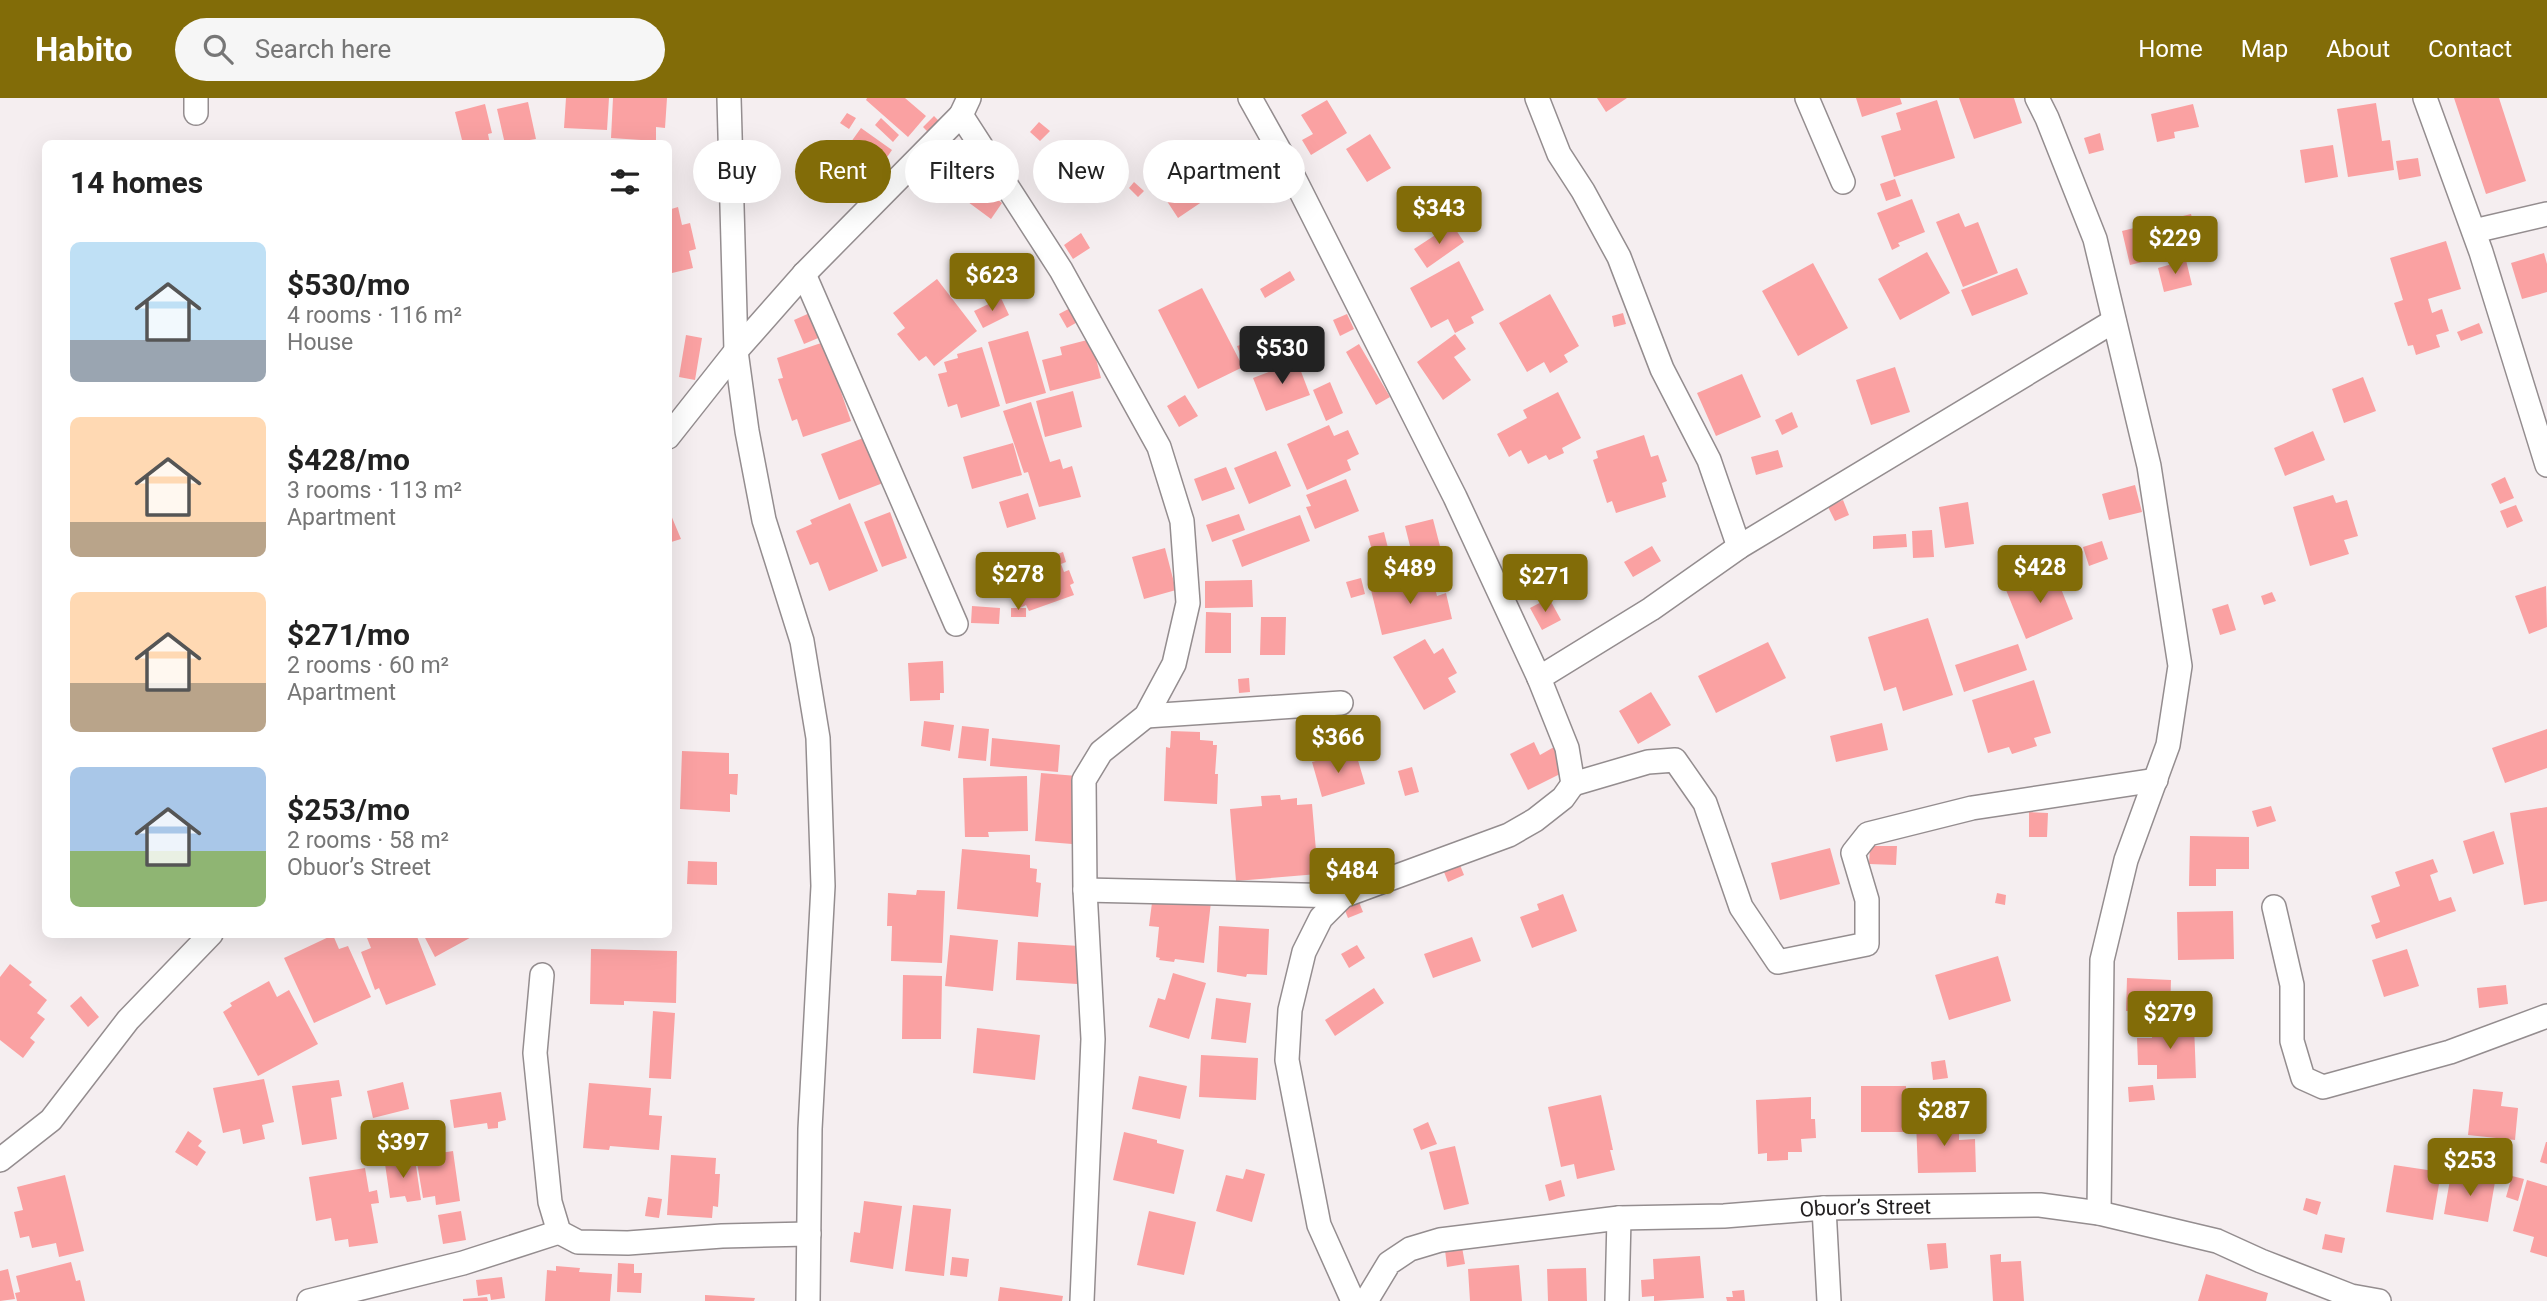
<!DOCTYPE html>
<html lang="en">
<head>
<meta charset="utf-8">
<style>
	:root { --surface:#fff; --page:#f6f6f6; --text:#222; --muted:#767676; --accent:#826c08 }
	body { margin:0; font-family:Roboto,sans-serif; background:var(--page); color:var(--text); height:100vh; display:flex; flex-direction:column; font-size:26px; white-space:nowrap }
	* { box-sizing:border-box; margin:0 }
	p { font-size:23px; color:var(--muted) }
	.icon { flex:none; width:38px; height:38px; fill:none; stroke:currentColor; stroke-width:2; stroke-linecap:round; stroke-linejoin:round }
	.map { position:relative; flex:1; overflow:hidden }
	.panel { position:absolute; left:42px; top:42px; width:630px; height:798px; display:flex; flex-direction:column; background:var(--surface); border-radius:10px; box-shadow:0 7px 28px #0002 }
	.panel>* { flex:none }
	.top-card { position:absolute; left:693px; top:42px; width:665px; height:63px; display:flex; gap:14px }
	.price { position:absolute; translate:-50% -60px; padding:0 16px; border-radius:7px; background:var(--accent); color:#fff; font-size:23px; line-height:46px; filter:drop-shadow(0 2px 4px #0008) }
	.price::after { content:''; position:absolute; left:50%; top:42px; width:21px; height:16px; margin-left:-10px; background:inherit; clip-path:polygon(0 0,100% 0,50% 100%) }
	.price.selected { background:#222; color:#fff }
	ul { padding:0; list-style:none }
	li { display:flex; align-items:center; gap:21px; height:175px; padding:0 28px }
	li span { display:grid; place-items:center; flex:none; width:196px; height:140px; border-radius:10px; color:#555 }
	li>.icon { margin-inline-start:auto }
	span .icon { width:84px; height:84px; fill:#fffc; stroke-width:1 }
	li b { font-size:30px }
	h2 { display:flex; justify-content:space-between; align-items:center; height:84px; padding:0 28px; font-size:30px }
	.pill { padding:0 24px; border-radius:32px; background:var(--surface); box-shadow:0 7px 28px #0002; font-size:24px; line-height:63px }
	.pill.selected { background:var(--accent); color:#fff }
	header { display:flex; align-items:center; gap:42px; box-sizing:border-box; height:98px; padding:0 35px; background:var(--accent); color:#fff }
	header strong { font-size:33px }
	nav { display:flex; gap:38px; margin-inline-start:auto; font-size:24px }
	.search { width:490px; height:63px; background:var(--page); display:flex; align-items:center; gap:18px; box-sizing:border-box; padding:0 24px; border-radius:38px; color:var(--muted); font-size:26px }
	.map>svg:first-child { display:block }
</style>
</head>
<body>
<header>
<strong>Habito</strong>
<div class="search"><svg class="icon" aria-label="search" viewBox="0 0 24 24"><circle cx="10" cy="10" r="6"/><path d="M15 15l6 6"/></svg>Search here</div>
<nav><a>Home</a><a>Map</a><a>About</a><a>Contact</a></nav>
</header>
<div class="map">
<svg width="2547" height="1203" viewBox="0 0 2547 1203">
	<rect width="100%" height="100%" fill="#f5eef0"/>
	<!-- building -->
	<path fill="#faa1a2" d="M566 0H609L607 32 564 30Z
		M613 0H667L665 30 656 29V43L611 40Z
		M867 0H905L926 18 908 39 866 2Z
		M1597 0H1627L1606 14Z
		M1856 0H1900L1902 6 1862 19Z
		M1959 0H2014L2022 25 1974 41Z
		M2454 0H2499L2526 83 2486 96Z
		M1327 2 1347 35 1311 57 1302 42 1313 36 1301 17Z
		M1937 2 1955 60 1894 79 1881 38 1901 32 1896 15Z
		M528 4 536 41 505 46 497 11Z
		M2376 5 2382 43 2390 42 2394 72 2348 79 2337 11Z
		M485 6 492 35 488 36 490 46H463L455 14Z
		M2193 6 2199 29 2174 34 2175 40 2157 44 2151 16Z
		M847 15 856 20 849 31 840 25Z
		M934 18 941 25 930 36 923 29Z
		M881 20 899 37 893 44 875 27Z
		M1039 24 1050 33 1040 43 1030 34Z
		M861 30 892 52 865 91 833 69Z
		M2100 35 2104 52 2089 56 2084 40Z
		M1370 36 1391 70 1367 84 1346 51Z
		M2333 47 2338 79 2305 85 2300 52Z
		M2418 60 2421 78 2399 82 2396 63Z
		M1204 79 1215 95 1178 120 1161 94 1179 81 1186 91Z
		M1895 81 1901 98 1886 103 1880 86Z
		M1134 84 1144 93 1138 99 1129 90Z
		M859 88 870 97 862 108 850 99Z
		M980 88 1002 105 991 121 968 104Z
		M1912 101 1925 134 1898 145 1900 148 1892 152 1877 115Z
		M678 109 682 127 690 125 696 151 689 153 693 170 668 176V112Z
		M1959 115 1965 129 1978 124 1998 175 1963 189 1936 124Z
		M2191 116 2200 150 2130 167 2122 133Z
		M1452 126 1464 144 1427 170 1414 151Z
		M1081 135 1090 150 1073 161 1064 147Z
		M2446 143 2461 191 2428 201 2432 215 2442 211 2449 233 2436 237 2440 249 2416 257 2413 247 2408 248 2394 205 2403 202 2390 160Z
		M1927 154 1950 195 1900 222 1878 181Z
		M2544 155 2547 166V194L2522 201 2511 165Z
		M2186 162 2192 187 2164 194 2158 170Z
		M1459 163 1484 212 1471 219 1474 225 1455 235 1448 221 1431 230 1410 190Z
		M1813 165 1848 230 1798 258 1762 193Z
		M2017 170 2028 196 1972 218 1961 192Z
		M1290 173 1295 182 1265 200 1260 191Z
		M937 181 977 233 934 268 926 258 919 263 897 236 905 230 893 215Z
		M1202 190 1243 269 1198 291 1158 212Z
		M1550 196 1579 248 1564 257 1568 264 1550 275 1544 264 1527 274 1499 225Z
		M1001 200 1009 217 983 230 974 213Z
		M1074 208 1081 222 1067 230 1059 216Z
		M812 214 823 238 804 246 794 222Z
		M1623 215 1626 226 1614 229 1612 218Z
		M1347 216 1354 231 1340 238 1333 222Z
		M2479 225 2483 235 2461 243 2457 234Z
		M1028 233 1046 295 1006 306 988 244Z
		M1455 236 1466 251 1454 259 1471 282 1443 302 1417 264Z
		M686 237 702 240 695 282 679 279Z
		M1091 241 1101 280 1050 293 1042 262 1062 257 1060 249Z
		M1254 243 1259 259 1243 264 1237 248Z
		M824 244 851 323 803 339 797 321 792 323 778 281 783 280 777 260Z
		M1359 246 1390 299 1376 307 1346 254Z
		M982 249 1000 308 961 320 957 306 948 309 938 276 947 274 944 264 958 260 957 256Z
		M1276 261 1278 269 1266 272 1264 265Z
		M1297 263 1310 297 1266 313 1253 280Z
		M1895 269 1910 314 1871 327 1856 282Z
		M1742 276 1761 319 1716 338 1697 295Z
		M2363 279 2376 313 2344 325 2332 291Z
		M1330 284 1343 315 1326 323 1313 292Z
		M1073 293 1082 329 1045 339 1036 303Z
		M1558 294 1581 340 1562 350 1564 355 1549 362 1546 357 1528 366 1521 352 1509 359 1497 336 1527 320 1523 312Z
		M1185 297 1198 318 1179 329 1167 308Z
		M1031 304 1050 364 1060 361 1063 371 1072 368 1081 399 1039 409 1028 374 1024 375 1003 313Z
		M1792 314 1798 329 1782 337 1775 322Z
		M1329 327 1334 338 1348 332 1359 356 1347 362 1351 372 1307 392 1287 346Z
		M2313 333 2325 362 2285 378 2274 350Z
		M1644 337 1651 359 1658 357 1667 383 1662 385 1666 399 1616 415 1612 403 1607 405 1593 362 1598 360 1596 353Z
		M866 339 883 385 839 402 821 356Z
		M1013 345 1022 377 972 391 963 359Z
		M1778 352 1783 369 1756 377 1751 359Z
		M1276 353 1291 388 1249 406 1234 370Z
		M1226 369 1235 391 1202 403 1194 381Z
		M2505 379 2514 400 2500 406 2491 386Z
		M1346 381 1359 413 1315 431 1306 409 1311 408 1306 397Z
		M2135 387 2142 414 2109 422 2102 396Z
		M1028 395 1036 421 1007 430 999 404Z
		M2333 397 2336 405 2347 402 2358 438 2344 442 2349 456 2310 468 2293 409Z
		M1843 402 1849 417 1835 423 1828 409Z
		M1968 404 1974 446 1945 450 1939 409Z
		M850 405 878 473 829 493 818 464 810 467 796 433 812 426 810 422Z
		M2516 407 2523 423 2507 430 2500 413Z
		M668 410 681 441 668 445Z
		M890 414 907 460 882 469 864 424Z
		M1239 416 1245 432 1212 444 1206 427Z
		M1300 417 1310 443 1242 469 1232 442Z
		M1433 421 1442 456 1378 474 1368 438 1384 434 1389 454 1410 448 1405 428Z
		M1932 432 1934 459 1913 460 1912 433Z
		M1906 436 1907 449 1873 451V438Z
		M2102 443 2108 461 2089 468 2083 449Z
		M1652 448 1661 463 1633 479 1624 464Z
		M1165 450 1176 492 1144 501 1132 459Z
		M1063 454 1066 464 1061 466 1064 474 1069 472 1074 485 1070 487 1074 497 1029 513 1026 507 1020 510 1008 474Z
		M2054 473 2073 521 2026 541 2006 492Z
		M1432 478 1437 498 1446 495 1452 521 1382 537 1371 492Z
		M1361 480 1365 496 1351 500 1346 484Z
		M1252 482 1253 509 1205 510V483Z
		M2546 488 2547 529 2529 536 2515 498Z
		M2272 494 2276 503 2264 507 2261 498Z
		M1549 500 1561 522 1542 532 1530 510Z
		M2228 506 2236 532 2220 537 2212 511Z
		M972 508 1000 510 999 526 971 525Z
		M1011 510H1026V519H1011Z
		M1206 514 1231 515V555H1205Z
		M1261 519H1286L1285 557H1260Z
		M1928 520 1953 597 1903 613 1896 589 1884 593 1868 539Z
		M1425 541 1434 556 1443 550 1457 575 1448 580 1456 594 1424 612 1393 559Z
		M1768 544 1786 580 1716 615 1698 578Z
		M2018 546 2027 572 1964 594 1955 567Z
		M943 563 944 595H940V602L910 603 908 565Z
		M1249 580 1250 594 1239 595 1238 581Z
		M2034 582 2051 635 2034 640 2037 648 2012 656 2009 649 1988 655 1972 602Z
		M1651 594 1671 627 1638 646 1619 613Z
		M924 623 954 627 950 653 921 648Z
		M1882 625 1888 652 1836 664 1830 638Z
		M962 628 989 631 986 663 958 660Z
		M2547 631V670L2505 685 2492 650Z
		M1171 633 1200 634V642L1213 643V647H1217L1215 676H1218L1217 706 1164 703 1166 649 1170 650Z
		M992 640 1060 647 1058 674 990 668Z
		M1534 644 1540 657 1554 649 1566 673 1528 692 1510 656Z
		M682 653 729 655V676H738L737 697 730 696V714L680 711Z
		M1331 659 1333 666 1357 659 1365 686 1322 699 1312 664Z
		M1412 669 1419 694 1405 698 1398 673Z
		M1041 675 1077 678 1072 746 1035 743Z
		M1027 678 1028 733 988 734 989 739H965L963 680Z
		M1280 697 1281 702 1297 700V707L1312 706 1318 776 1236 783 1230 711 1262 708 1261 698Z
		M2271 708 2276 723 2257 729 2252 713Z
		M2547 709V803L2524 807 2510 715Z
		M2029 714 2048 715 2047 739H2029Z
		M2494 733 2504 766 2473 776 2463 743Z
		M2190 738 2249 739V771H2216V788H2189Z
		M1870 748H1897L1896 767 1869 766Z
		M1830 750 1840 786 1780 802 1771 765Z
		M962 751 1030 757V770L1037 771 1036 784 1041 785 1038 819 957 811Z
		M2433 761 2438 774 2430 777 2439 803 2451 799 2456 813 2376 841 2371 827 2380 824 2371 798 2400 788 2395 774Z
		M1458 762 1464 777 1448 784 1442 769Z
		M688 763 717 764V787L687 786Z
		M917 792 945 793 942 865 891 863 892 828H887L888 795 916 797Z
		M1997 795 2006 797 2005 807 1995 805Z
		M1563 796 1577 833 1532 850 1520 819 1539 812 1537 806Z
		M1153 797 1211 804 1204 865 1175 861 1174 864 1159 862 1160 860 1156 859 1159 829 1149 828Z
		M1357 799 1363 814 1348 820 1342 805Z
		M2233 813 2234 861 2178 862 2177 814Z
		M1219 828 1269 831 1267 877 1247 876 1246 879 1217 874Z
		M375 836H403L404 839 416 836 436 887 386 907 379 890 375 892 361 854 371 850 367 840Z
		M423 836H477L435 859Z
		M333 837 339 851 348 848 371 899 314 925 284 860Z
		M950 837 998 842 993 893 945 888Z
		M1472 839 1481 863 1433 880 1424 856Z
		M1018 844 1079 848 1077 886 1016 882Z
		M1357 847 1365 860 1349 870 1341 856Z
		M591 851 677 853 676 905 624 903V907L590 906Z
		M2407 851 2419 888 2384 899 2372 862Z
		M1998 858 2011 903 1949 922 1935 877Z
		M10 866 32 884 29 887 47 902 37 915 45 921 30 940 35 944 23 960 0 942V879Z
		M1173 875 1206 885 1189 941 1149 929 1158 900 1165 902Z
		M903 877 942 878 941 941H902Z
		M2127 880 2171 882 2170 915 2126 913Z
		M269 883 277 899 289 892 318 946 258 978 223 914 232 908 230 905Z
		M2506 887 2508 906 2479 910 2477 890Z
		M1374 890 1384 905 1335 938 1325 922Z
		M81 898 99 919 88 929 70 908Z
		M1216 900 1251 905 1246 945 1211 941Z
		M653 913 675 915 671 981 649 980Z
		M2194 926 2196 980 2157 981V967H2138L2137 940H2152V927Z
		M977 930 1040 937 1035 982 973 975Z
		M1201 957 1258 960 1256 1002 1199 999Z
		M1945 962 1948 980 1933 982 1931 964Z
		M1139 978 1187 988 1180 1021 1132 1011Z
		M264 981 274 1024 262 1027 265 1041 243 1046 240 1031 223 1035 213 990Z
		M339 982 342 998 331 1000 337 1041 302 1047 292 988Z
		M403 984 409 1011 373 1020 367 993Z
		M589 985 651 990 649 1017 662 1018 659 1052 610 1048 609 1052 583 1050Z
		M2153 987 2155 1002 2129 1004 2128 989Z
		M1861 988H1906V1034H1861Z
		M2473 991 2503 994 2501 1008 2518 1010 2515 1042 2468 1037Z
		M501 994 506 1022 498 1024V1030L488 1031 487 1025 454 1030 450 1002Z
		M1601 997 1613 1052H1610L1615 1072 1577 1081 1574 1066 1561 1069 1548 1009Z
		M1811 999V1021H1815L1816 1040 1801 1041 1802 1054H1788V1062L1767 1063V1055L1758 1056 1756 1002Z
		M1959 1022V1042L1975 1041 1976 1074 1918 1075 1916 1023Z
		M1428 1024 1437 1046 1421 1052 1413 1031Z
		M188 1033 202 1043 198 1048 206 1054 197 1068 175 1054Z
		M1124 1034 1157 1042V1045L1184 1052 1174 1096 1113 1082Z
		M2546 1044H2547V1066L2540 1064Z
		M1455 1048 1469 1106 1444 1112 1429 1054Z
		M453 1053 460 1103 436 1107 435 1098 423 1100 416 1059Z
		M671 1057 716 1060 715 1076H720L718 1109 713 1108 712 1120 667 1117Z
		M415 1061 421 1102 407 1104 405 1098 390 1100 385 1066Z
		M2394 1067 2441 1074 2433 1122 2386 1114Z
		M365 1070 369 1094 377 1092 379 1105 371 1106 378 1145 349 1149 348 1141 335 1143 331 1120 316 1123 309 1079Z
		M1246 1071 1265 1076 1252 1124 1216 1113 1226 1077 1243 1081Z
		M2451 1076 2495 1084 2488 1124 2444 1116Z
		M65 1077 84 1153 59 1159 56 1145 32 1150 29 1138 20 1140 14 1114 23 1112 17 1089Z
		M2512 1078 2524 1081 2518 1103 2506 1099Z
		M1561 1082 1565 1098 1549 1103 1545 1087Z
		M2527 1082 2547 1088V1159L2530 1154 2534 1139 2513 1133Z
		M648 1099 662 1101 659 1120 645 1118Z
		M2306 1100 2321 1104 2317 1117 2303 1112Z
		M864 1103 902 1108 893 1171 850 1164 854 1134 860 1135Z
		M913 1107 951 1111 944 1178 905 1173Z
		M461 1113 466 1142 443 1146 438 1117Z
		M1149 1113 1196 1124 1184 1177 1137 1167Z
		M2325 1136 2345 1140 2342 1155 2322 1151Z
		M1946 1145 1948 1170 1930 1172 1927 1146Z
		M1462 1149 1465 1166 1447 1169 1445 1152Z
		M2001 1156V1164L2021 1163 2024 1203H1993L1990 1157Z
		M1700 1158 1704 1200 1654 1203V1198L1642 1199 1641 1182 1654 1181 1653 1161Z
		M952 1159 969 1161 967 1179 950 1177Z
		M71 1164 76 1183 80 1182 85 1203H17L15 1195 20 1194 16 1178Z
		M618 1165 634 1166V1175H642L641 1195 617 1194Z
		M1519 1167 1522 1203H1470L1468 1171Z
		M556 1168 580 1170 579 1174 612 1176 610 1203H545L547 1172 556 1173Z
		M1586 1170 1587 1203H1548L1547 1171Z
		M8 1171 15 1201 0 1203V1173Z
		M2206 1176 2268 1195 2266 1203H2198Z
		M502 1179 505 1200 491 1202 490 1196 478 1198 476 1182Z
		M1000 1189 1063 1198 1062 1203H998Z
		M1744 1192 1745 1203H1727L1726 1199H1733L1732 1193Z
		M705 1197 755 1200 754 1203H705Z
		M487 1199 488 1203H463V1201Z"/>
	<g fill="none" stroke-linecap="round" stroke-linejoin="round">
		<defs>
			<g id="street">
				<path d="M196 0V15"/>
				<path d="M729 0 736 253 747 333 764 422 802 543 818 640 823 788 810 1031 808 1203"/>
				<path d="M1250 0 1287 66 1455 399 1539 580 1567 650 1573 686 1563 700 1535 722 1509 737 1343 798 1321 820 1304 854 1290 912 1287 962 1319 1127 1353 1203"/>
				<path d="M1537 0 1559 56 1583 93 1619 159 1662 271 1709 362 1739 449"/>
				<path d="M1807 0 1843 84"/>
				<path d="M2037 0 2047 20 2095 141 2149 368 2180 568 2168 647 2126 762 2102 862 2099 1115"/>
				<path d="M2425 0 2481 154 2547 367"/>
				<path d="M961 17 1061 172 1159 349 1182 423 1188 505 1174 566 1146 618 1101 654 1084 682 1085 792 1093 941 1082 1203"/>
				<path d="M2474 133 2547 116"/>
				<path d="M804 176 956 526"/>
				<path d="M668 339 736 253 804 176 961 17 969 0"/>
				<path d="M1539 580 1651 511 1739 449 2114 223"/>
				<path d="M1146 618 1341 605"/>
				<path d="M1573 686 1648 664 1675 662 1705 705 1741 809 1778 864 1867 846V802L1853 755 1868 736 1972 710 2156 682"/>
				<path d="M1085 792 1343 798"/>
				<path d="M2274 809 2292 887V943L2303 980 2323 989 2450 954 2547 918"/>
				<path d="M542 877 535 955 550 1104 559 1134 578 1144 628 1145 722 1138 809 1136"/>
				<path d="M0 1062 51 1022 128 922 211 836"/>
				<path d="M1824 1110 1829 1203"/>
				<path d="M309 1203 463 1165 559 1134"/>
				<path id="s1" d="M1366 1203 1389 1165 1410 1151 1440 1142 1619 1120 1724 1118 1824 1110 2040 1107 2099 1115 2217 1143 2261 1163 2351 1198 2379 1203"/>
				<path d="M1617 1203 1619 1120"/>
			</g>
		</defs>
		<!-- street casing -->
		<use href="#street" stroke="#948d8f" stroke-width="26"/>
		<!-- street -->
		<use href="#street" stroke="#fff" stroke-width="23"/>
	</g>
	<g text-anchor="middle" dominant-baseline="central" stroke-width="7" stroke-linejoin="round" paint-order="stroke">
		<!-- street labels -->
		<g font-size="21" fill="#221f20" stroke="#f5eef0">
			<text stroke="none"><textPath href="#s1" startOffset="528">Obuor’s Street</textPath></text>
		</g>
	</g>
</svg>
<b class="price" style="left:1439px;top:148px">$343</b>
<b class="price" style="left:2175px;top:178px">$229</b>
<b class="price" style="left:992px;top:215px">$623</b>
<b class="price selected" style="left:1282px;top:288px">$530</b>
<b class="price" style="left:2040px;top:507px">$428</b>
<b class="price" style="left:1410px;top:508px">$489</b>
<b class="price" style="left:1018px;top:514px">$278</b>
<b class="price" style="left:1545px;top:516px">$271</b>
<b class="price" style="left:1338px;top:677px">$366</b>
<b class="price" style="left:1352px;top:810px">$484</b>
<b class="price" style="left:2170px;top:953px">$279</b>
<b class="price" style="left:1944px;top:1050px">$287</b>
<b class="price" style="left:403px;top:1082px">$397</b>
<b class="price" style="left:2470px;top:1100px">$253</b>
<div class="top-card">
<a class="pill">Buy</a>
<a class="pill selected">Rent</a>
<a class="pill">Filters</a>
<a class="pill">New</a>
<a class="pill">Apartment</a>
</div>
<section class="panel">
<h2>14 homes<svg class="icon" aria-label="filters" viewBox="0 0 24 24"><path d="M4 7h16M4 17h16"/><circle cx="9" cy="7" r="2"/><circle cx="15" cy="17" r="2"/></svg></h2>
<ul>
<li><span style="background:linear-gradient(#bfe0f5 70%,#9aa5b1 0)"><svg class="icon" aria-label="home" viewBox="0 0 24 24"><path d="M3 11l9-7 9 7M6 9v11h12V9"/></svg></span><div><b>$530/mo</b><p>4 rooms · 116 m²</p><p>House</p></div></li>
<li><span style="background:linear-gradient(#ffd9b3 75%,#b9a48a 0)"><svg class="icon" aria-label="home" viewBox="0 0 24 24"><path d="M3 11l9-7 9 7M6 9v11h12V9"/></svg></span><div><b>$428/mo</b><p>3 rooms · 113 m²</p><p>Apartment</p></div></li>
<li><span style="background:linear-gradient(#ffd9b3 65%,#b9a48a 0)"><svg class="icon" aria-label="home" viewBox="0 0 24 24"><path d="M3 11l9-7 9 7M6 9v11h12V9"/></svg></span><div><b>$271/mo</b><p>2 rooms · 60 m²</p><p>Apartment</p></div></li>
<li><span style="background:linear-gradient(#a9c7e8 60%,#8fb573 0)"><svg class="icon" aria-label="home" viewBox="0 0 24 24"><path d="M3 11l9-7 9 7M6 9v11h12V9"/></svg></span><div><b>$253/mo</b><p>2 rooms · 58 m²</p><p>Obuor’s Street</p></div></li>
</ul>
</section>
</div>
</body>
</html>
